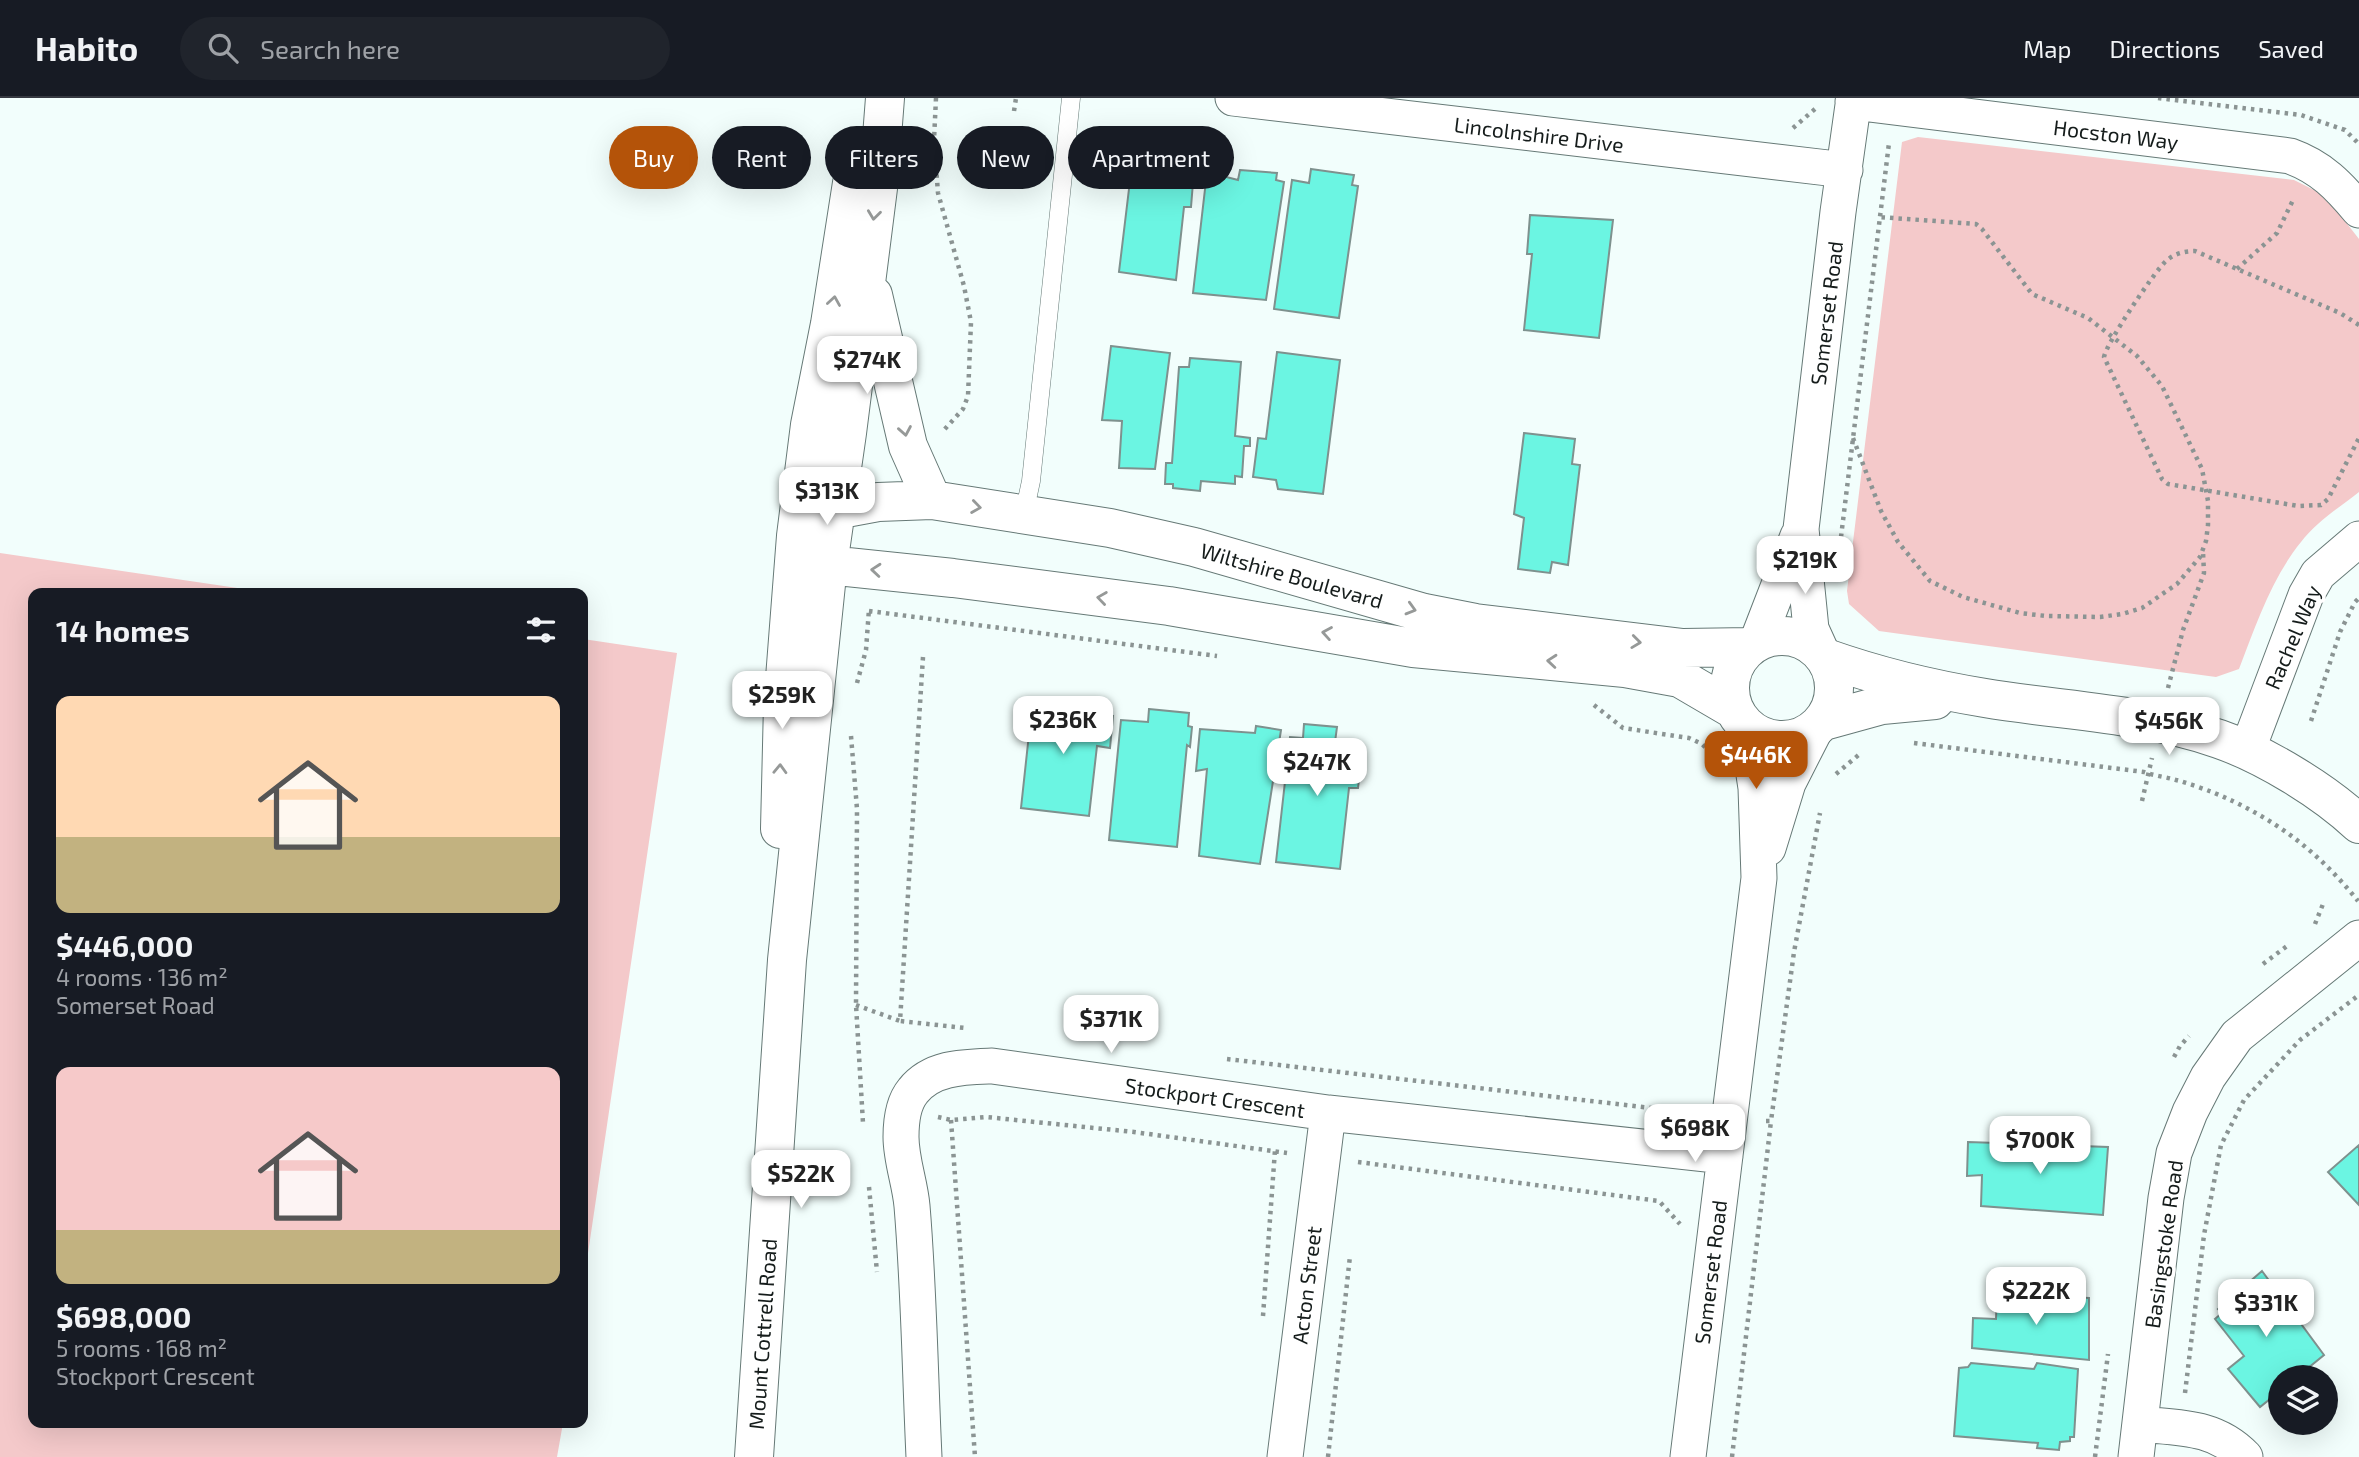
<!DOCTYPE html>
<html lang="en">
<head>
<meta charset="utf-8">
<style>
	:root { --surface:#171b24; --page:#20242c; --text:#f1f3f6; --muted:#9ea1a6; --line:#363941; --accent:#b45309 }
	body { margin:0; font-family:"Exo 2",sans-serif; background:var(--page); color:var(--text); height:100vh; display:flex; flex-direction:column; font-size:26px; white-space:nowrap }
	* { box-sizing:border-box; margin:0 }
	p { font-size:23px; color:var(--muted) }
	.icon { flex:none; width:38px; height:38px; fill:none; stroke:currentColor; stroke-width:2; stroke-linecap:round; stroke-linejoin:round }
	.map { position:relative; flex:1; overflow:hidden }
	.details { position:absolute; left:28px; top:490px; width:560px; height:840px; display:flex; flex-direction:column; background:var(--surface); border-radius:14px; box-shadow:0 7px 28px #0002 }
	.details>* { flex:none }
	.hud { position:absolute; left:609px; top:28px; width:665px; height:63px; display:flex; gap:14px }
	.tools { position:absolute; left:2268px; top:1267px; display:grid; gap:14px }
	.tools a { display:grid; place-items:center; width:70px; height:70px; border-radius:50%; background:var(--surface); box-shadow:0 7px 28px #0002; font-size:35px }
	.price { position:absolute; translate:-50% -60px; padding:0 16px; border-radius:14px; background:#fff; color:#222; font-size:23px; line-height:46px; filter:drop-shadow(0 2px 4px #0008) }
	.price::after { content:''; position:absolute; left:50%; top:42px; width:21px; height:16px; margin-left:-10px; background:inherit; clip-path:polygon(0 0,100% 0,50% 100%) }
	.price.active { background:var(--accent); color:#fff }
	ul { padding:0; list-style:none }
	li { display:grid; align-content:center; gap:14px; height:371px; padding:0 28px }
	li span { display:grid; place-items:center; height:217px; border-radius:14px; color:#555 }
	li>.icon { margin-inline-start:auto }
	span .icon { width:126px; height:126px; fill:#fffc; stroke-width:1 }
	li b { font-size:30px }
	h2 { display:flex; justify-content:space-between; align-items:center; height:84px; padding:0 28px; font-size:30px }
	.tag { padding:0 24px; border-radius:32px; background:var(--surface); box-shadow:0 7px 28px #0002; font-size:24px; line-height:63px }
	.tag.active { background:var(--accent); color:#fff }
	header { display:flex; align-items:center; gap:42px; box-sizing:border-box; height:98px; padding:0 35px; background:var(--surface); border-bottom:2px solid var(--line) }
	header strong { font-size:33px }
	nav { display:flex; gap:38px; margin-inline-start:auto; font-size:24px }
	.search { width:490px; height:63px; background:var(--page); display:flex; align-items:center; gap:18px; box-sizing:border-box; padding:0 24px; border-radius:38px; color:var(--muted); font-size:26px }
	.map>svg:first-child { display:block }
</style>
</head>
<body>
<header>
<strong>Habito</strong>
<div class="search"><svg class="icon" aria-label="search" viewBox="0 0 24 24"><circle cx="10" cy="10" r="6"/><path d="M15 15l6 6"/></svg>Search here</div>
<nav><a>Map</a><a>Directions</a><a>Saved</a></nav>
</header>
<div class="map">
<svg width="2359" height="1359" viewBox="0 0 2359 1359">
	<rect width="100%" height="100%" fill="#f2fefc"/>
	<!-- green -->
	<path fill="#f4c9ca" d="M1918 39 2294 82 2318 94 2334 109 2359 141V394C2340 409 2316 424 2301 444 2271 481 2256 527 2239 571L2216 579 1879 533 1849 506 1847 493 1902 44Z
		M0 455 272 495H33V1325H563L557 1359H0Z
		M583 541 677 555 583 1189Z"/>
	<!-- building -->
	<path fill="#6bf5e2" stroke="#7e918e" stroke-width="2" d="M1132 66 1194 72 1191 109H1184L1176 182 1119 174Z
		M1311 71 1354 77 1352 87 1358 88 1339 220 1274 211 1292 82 1309 85Z
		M1240 72 1277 75 1276 82 1284 84 1266 202 1193 195 1207 74 1238 82Z
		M1530 117 1613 122 1599 240 1524 232 1532 156H1527Z
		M1111 248 1170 255 1155 371 1119 370 1122 323 1102 322Z
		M1277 254 1340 262 1323 396 1278 391 1276 382 1253 379 1258 340 1266 341Z
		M1190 260 1241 264 1235 338 1250 340V348H1244L1242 379 1235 378V386L1201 383 1200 393 1173 390V386H1165L1166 365H1172L1179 269H1189Z
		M1524 335 1575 341 1572 366 1580 367 1568 467 1552 464 1550 475 1518 471 1524 420 1514 416Z
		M1033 599 1094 607 1093 616 1113 618 1110 650 1097 648 1089 718 1021 710Z
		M1149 611 1189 615 1188 628 1192 629 1190 649 1187 647 1177 749 1109 742 1121 622 1148 624Z
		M1304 626 1337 629 1335 644 1363 647 1358 690H1349L1340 771 1276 764 1290 639 1303 640Z
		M1256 628 1281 632 1260 766 1199 758 1207 671 1196 673 1200 631 1255 635Z
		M1968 1044 2108 1049 2103 1117 1981 1108 1982 1077 1967 1078Z
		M2359 1047V1107L2328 1074Z
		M2262 1173 2324 1257 2297 1279H2280V1293L2260 1309 2228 1271 2244 1258 2215 1221 2222 1215 2218 1211Z
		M1997 1196 2089 1200V1262L1972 1250 1973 1220 1996 1221Z
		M1971 1265 2034 1271 2037 1265 2078 1271 2074 1339H2070V1343L2060 1344 2059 1352 2037 1350 2038 1345 1954 1338 1959 1270 1968 1269Z"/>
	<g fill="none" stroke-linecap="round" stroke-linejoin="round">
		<defs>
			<path id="service" d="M1024 416 1031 383 1071 0"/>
			<path id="minor" d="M1233 0 1845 72
				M1853 4 2290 58C2321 69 2339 88 2359 112
				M1757 544 1798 438
				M1821 553 1811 531 1801 431 1838 114 1854 0
				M2247 653 2306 497 2318 476 2359 441
				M1768 750 1788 685 1815 632
				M2140 1326C2180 1330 2215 1328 2245 1359
				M924 1359C920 1275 919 1191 912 1108 910 1085 901 1062 901 1039 901 1024 903 1005 913 993 932 969 964 969 992 968L1328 1015 1725 1058
				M1285 1359 1328 1015
				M1688 1359 1759 780 1756 690 1747 630
				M2136 1359 2166 1100 2174 1055 2190 1014 2208 979 2237 938 2359 840"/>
			<path id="tertiary" d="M873 197 908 348 932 402
				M1730 590a52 52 0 1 1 104 0a52 52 0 1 1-104 0Z
				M1826 560C1877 578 1930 591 1985 600 2062 613 2144 615 2219 641 2265 657 2324 693 2359 726
				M1733 611 1680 580 1625 570 1413 550 1169 508 953 480 828 467 796 438 835 412 878 404 932 402 1110 430 1194 449 1424 515 1475 525 1683 550 1750 549
				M1824 623 1882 607 1935 602
				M780 731 783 606 796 438 810 327 830 226 852 85
				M754 1359 787 862 828 467 847 335 878 90 885 0"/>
		</defs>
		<!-- service casing -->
		<use href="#service" stroke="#667976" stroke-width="19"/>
		<!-- minor casing -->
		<use href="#minor" stroke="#667976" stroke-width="37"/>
		<!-- tertiary casing -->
		<use href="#tertiary" stroke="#667976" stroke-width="40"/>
		<!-- path -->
		<path stroke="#8b9493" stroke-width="4.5" stroke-dasharray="3.5 5" stroke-linecap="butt" d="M936 0 934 42 938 95 964 188 971 224 968 298 963 311 944 332
			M2158 0 2301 17 2345 32 2359 46
			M1014 13 1016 0
			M1793 30 1815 11
			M2237 171 2277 135 2294 100
			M2359 227 2340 215 2195 153C2184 153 2173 156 2165 164 2153 176 2107 244 2104 259L2162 381 2168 386 2298 408 2321 407 2328 401 2359 340
			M1853 340 1881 413 1898 444 1930 483 1963 499 2020 515 2046 518 2100 519 2122 516 2142 510 2177 486 2200 459 2206 443 2208 427V403L2202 371 2162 288 2137 258 2088 220 2032 196 1982 131 1976 126 1879 119
			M1841 439 1889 45
			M869 513 1217 558
			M923 559 900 923 965 930
			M857 585 866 552 869 511
			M2168 590 2183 532 2204 475 2203 454
			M1594 607 1623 630 1689 640 1702 646 1714 658
			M2311 623 2340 534 2355 504 2359 500
			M851 638 857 711 856 907 863 1025
			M1914 645 2144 674C2155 678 2166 679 2176 682 2188 685 2201 690 2212 694 2273 719 2317 752 2358 803
			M1836 676 1861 655
			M2142 703 2152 660
			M2315 826 2323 806
			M2263 866 2287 848
			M856 907 900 923
			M2174 959 2180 948 2189 938
			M1227 961 1695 1015
			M938 1019 951 1022 986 1019 1134 1034 1287 1055
			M951 1022 975 1359
			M1766 1023H1771L1794 854 1820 715
			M1358 1064 1659 1103 1680 1126
			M869 1089 877 1174
			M1263 1218 1275 1052
			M2185 1295 2204 1137 2221 1047 2244 1002 2300 942 2359 897
			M1328 1359 1350 1158
			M1732 1359 1771 1023
			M2095 1359 2108 1256"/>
		<!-- service -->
		<use href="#service" stroke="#fff" stroke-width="18"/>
		<!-- minor -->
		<use href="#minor" stroke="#fff" stroke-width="35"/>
		<!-- tertiary -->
		<use href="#tertiary" stroke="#fff" stroke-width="38"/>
	</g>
	<!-- one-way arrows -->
	<defs><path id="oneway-chevron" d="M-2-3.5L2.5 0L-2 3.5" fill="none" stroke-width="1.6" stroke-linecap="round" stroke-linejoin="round" transform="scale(1.75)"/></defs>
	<g stroke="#969998">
		<use href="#oneway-chevron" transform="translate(874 117) rotate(97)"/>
		<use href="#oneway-chevron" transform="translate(834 203) rotate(-81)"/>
		<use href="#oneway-chevron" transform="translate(905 333) rotate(80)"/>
		<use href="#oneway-chevron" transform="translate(976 409) rotate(8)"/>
		<use href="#oneway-chevron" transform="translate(876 472) rotate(-175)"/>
		<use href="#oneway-chevron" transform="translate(1102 500) rotate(-172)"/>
		<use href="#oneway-chevron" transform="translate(1411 511) rotate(16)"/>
		<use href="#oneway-chevron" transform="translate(1327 535) rotate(-170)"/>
		<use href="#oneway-chevron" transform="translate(1636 544) rotate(7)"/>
		<use href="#oneway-chevron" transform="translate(1552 563) rotate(-175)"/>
		<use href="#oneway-chevron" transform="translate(780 671) rotate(-88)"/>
	</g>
	<g text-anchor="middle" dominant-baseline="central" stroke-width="7" stroke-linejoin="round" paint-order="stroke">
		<!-- street labels -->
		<g font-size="21" fill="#151c1b" stroke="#fff">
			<text transform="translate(1539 36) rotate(7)">Lincolnshire Drive</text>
			<text transform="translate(2116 36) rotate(7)">Hocston Way</text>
			<text transform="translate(1826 215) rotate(-83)">Somerset Road</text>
			<text transform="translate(1292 477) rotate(16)">Wiltshire Boulevard</text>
			<text transform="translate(2292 539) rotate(-67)">Rachel Way</text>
			<text transform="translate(1215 999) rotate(8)">Stockport Crescent</text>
			<text transform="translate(2163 1146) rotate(-82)">Basingstoke Road</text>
			<text transform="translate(1710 1174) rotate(-83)">Somerset Road</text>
			<text transform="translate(1306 1187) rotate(-83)">Acton Street</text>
			<text transform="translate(762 1236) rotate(-86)">Mount Cottrell Road</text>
		</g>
	</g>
</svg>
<div class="tools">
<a><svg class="icon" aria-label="layers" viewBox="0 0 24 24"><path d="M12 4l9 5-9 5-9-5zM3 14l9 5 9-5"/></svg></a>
</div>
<b class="price" style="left:867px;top:298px">$274K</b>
<b class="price" style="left:827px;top:429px">$313K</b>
<b class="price" style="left:1805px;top:498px">$219K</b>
<b class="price" style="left:782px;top:633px">$259K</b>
<b class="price" style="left:1063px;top:658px">$236K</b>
<b class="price" style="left:2169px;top:659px">$456K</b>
<b class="price active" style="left:1756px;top:693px">$446K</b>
<b class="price" style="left:1317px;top:700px">$247K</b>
<b class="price" style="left:1111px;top:957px">$371K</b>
<b class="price" style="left:1695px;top:1066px">$698K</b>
<b class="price" style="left:2040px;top:1078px">$700K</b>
<b class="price" style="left:801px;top:1112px">$522K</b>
<b class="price" style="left:2036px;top:1229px">$222K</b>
<b class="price" style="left:2266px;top:1241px">$331K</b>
<div class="hud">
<a class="tag active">Buy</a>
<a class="tag">Rent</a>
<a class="tag">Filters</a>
<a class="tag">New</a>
<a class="tag">Apartment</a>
</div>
<section class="details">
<h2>14 homes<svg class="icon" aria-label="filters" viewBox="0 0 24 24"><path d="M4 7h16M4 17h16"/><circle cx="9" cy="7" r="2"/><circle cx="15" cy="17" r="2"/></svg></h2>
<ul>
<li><span style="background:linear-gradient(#ffd9b3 65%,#c2b280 0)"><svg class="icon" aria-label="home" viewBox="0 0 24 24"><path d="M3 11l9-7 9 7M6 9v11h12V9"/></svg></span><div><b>$446,000</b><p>4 rooms · 136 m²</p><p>Somerset Road</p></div></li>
<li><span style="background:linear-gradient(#f6c9c9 75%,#c2b280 0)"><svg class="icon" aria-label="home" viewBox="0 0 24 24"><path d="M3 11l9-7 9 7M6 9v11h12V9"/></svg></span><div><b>$698,000</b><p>5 rooms · 168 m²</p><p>Stockport Crescent</p></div></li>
</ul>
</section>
</div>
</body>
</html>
